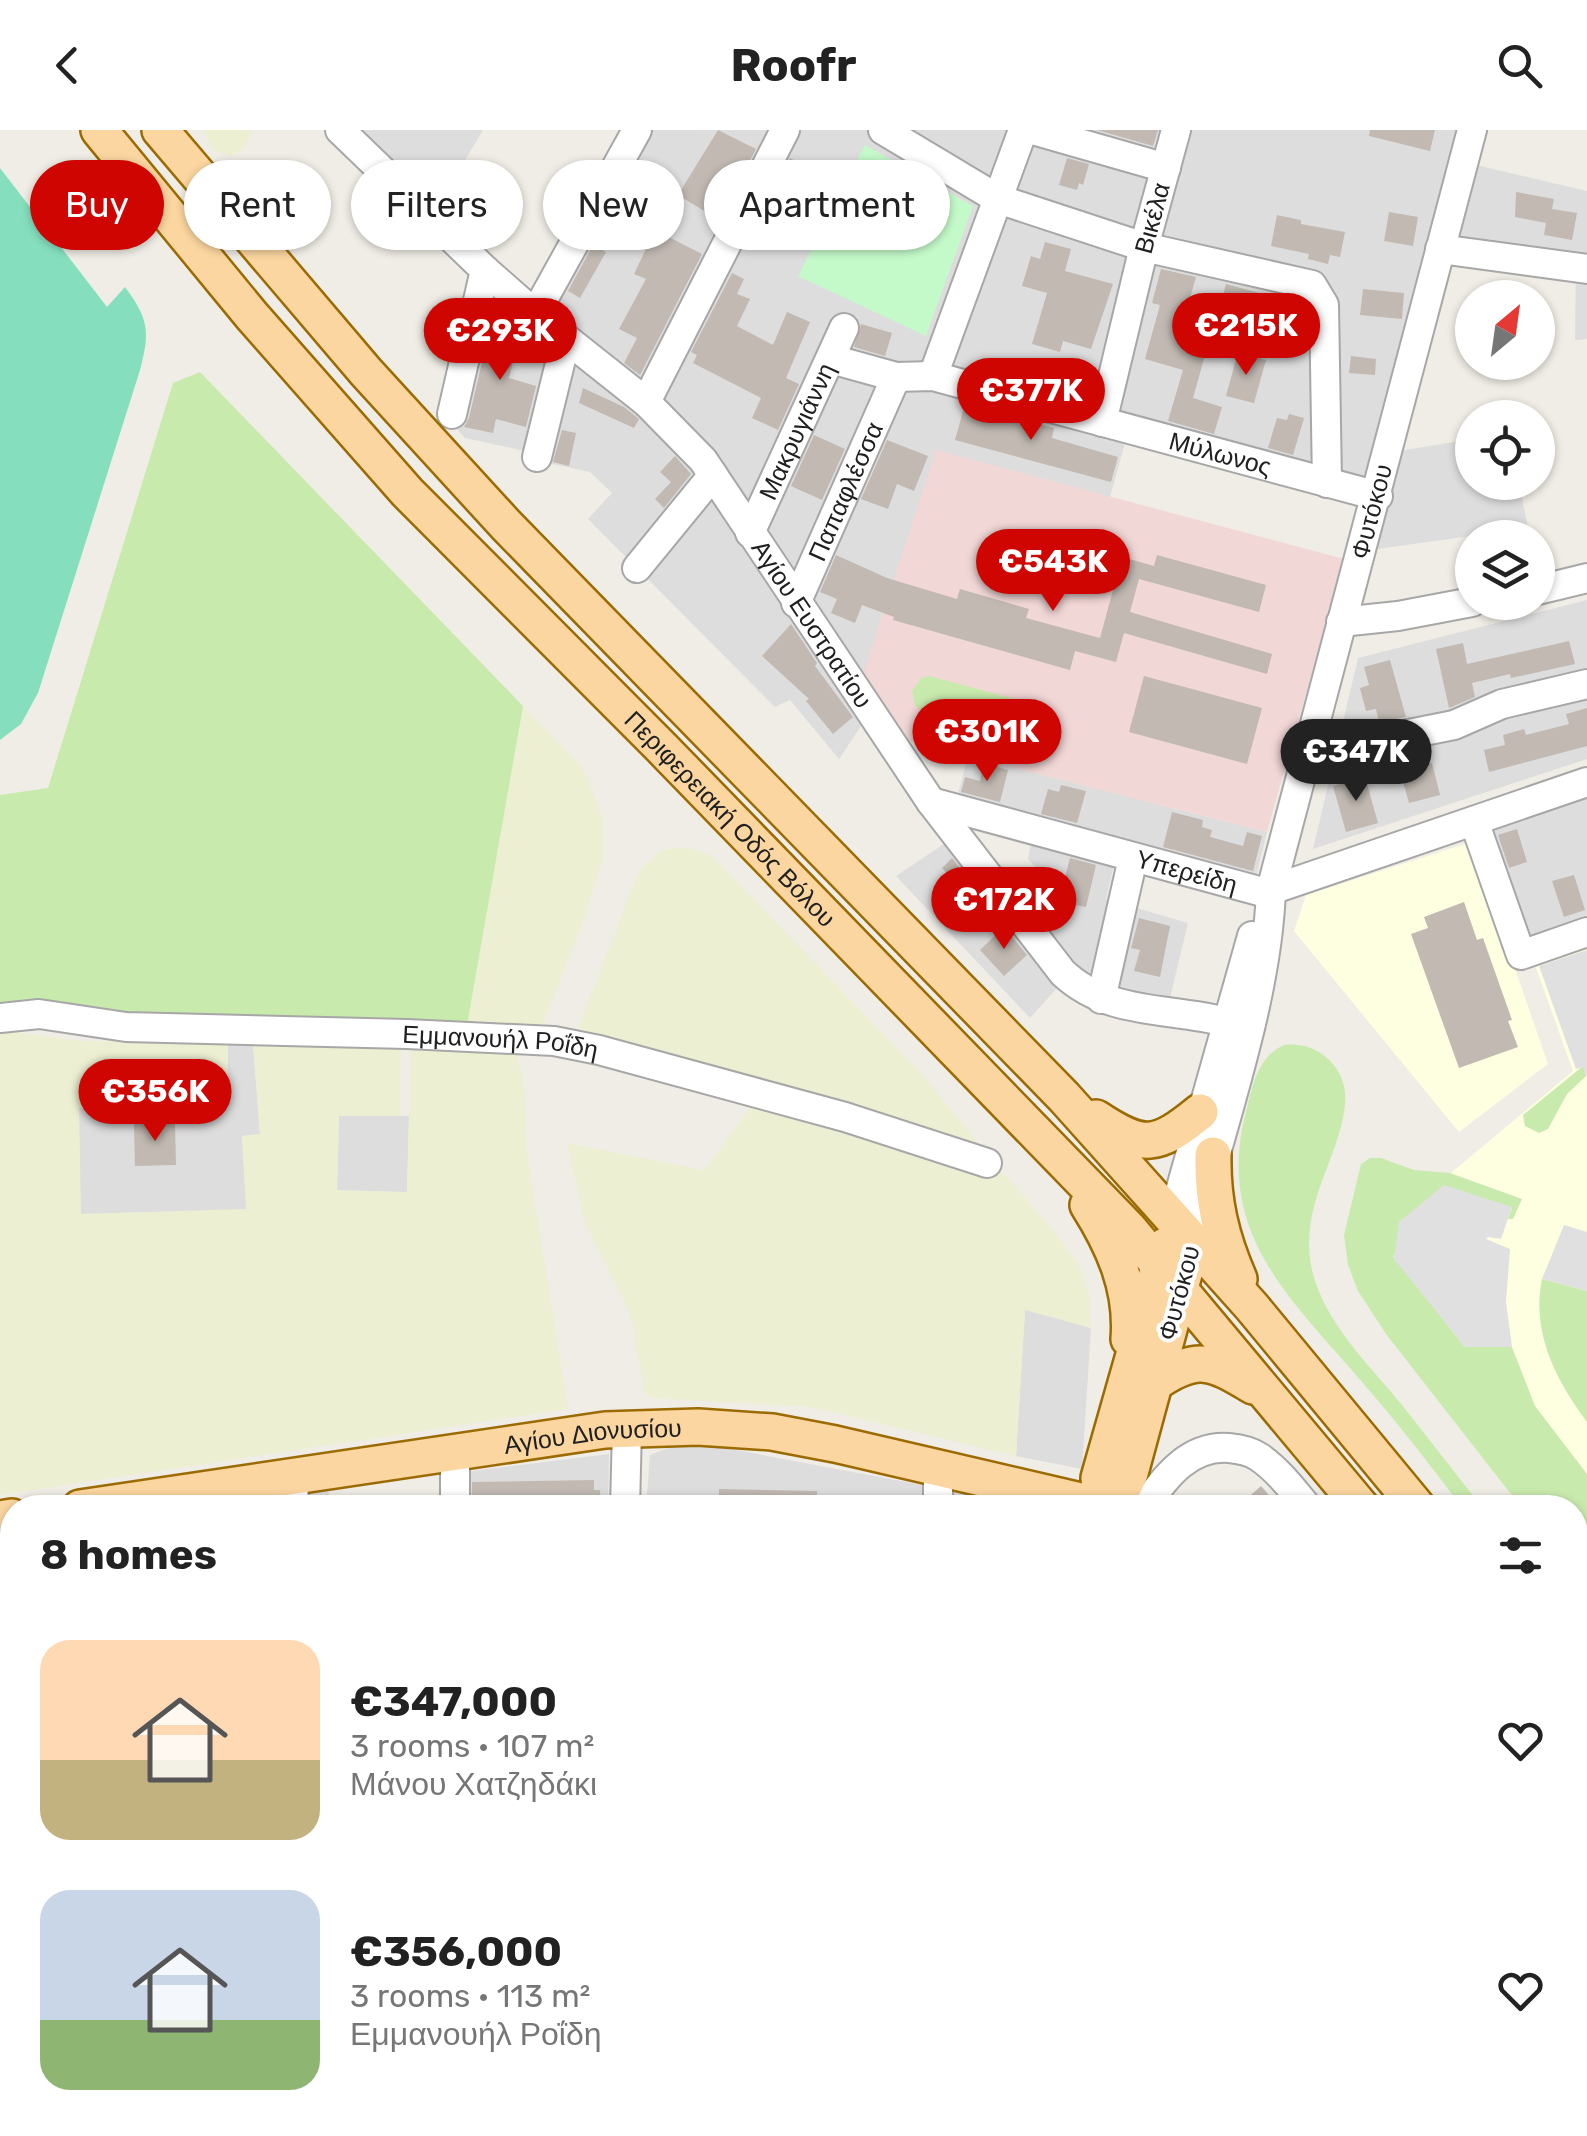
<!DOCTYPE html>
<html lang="en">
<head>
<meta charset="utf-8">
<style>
	:root { --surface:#fff; --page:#f2f2f2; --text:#222; --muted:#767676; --accent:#ce0501 }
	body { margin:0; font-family:Rubik,sans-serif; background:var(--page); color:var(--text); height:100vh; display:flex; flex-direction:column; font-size:38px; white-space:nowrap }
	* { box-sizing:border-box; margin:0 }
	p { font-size:32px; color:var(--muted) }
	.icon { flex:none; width:55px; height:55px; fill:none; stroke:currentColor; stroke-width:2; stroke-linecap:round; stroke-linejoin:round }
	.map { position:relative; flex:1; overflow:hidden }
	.sheet { position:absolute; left:0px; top:1365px; width:1588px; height:642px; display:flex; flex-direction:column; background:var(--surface); border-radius:40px 40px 0 0; box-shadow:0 2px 8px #0004 }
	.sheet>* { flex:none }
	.banner { position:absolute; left:30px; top:30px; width:1000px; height:90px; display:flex; gap:20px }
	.needle { width:65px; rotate:29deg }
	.fabs { position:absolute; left:1455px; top:150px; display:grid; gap:20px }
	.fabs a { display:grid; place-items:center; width:100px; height:100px; border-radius:50%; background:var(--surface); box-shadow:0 2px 8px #0004; font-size:50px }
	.price { position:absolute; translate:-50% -85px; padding:0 22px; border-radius:35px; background:var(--accent); color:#fff; font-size:32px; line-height:65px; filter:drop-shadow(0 2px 5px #0008) }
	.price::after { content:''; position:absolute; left:50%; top:60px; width:30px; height:22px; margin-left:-15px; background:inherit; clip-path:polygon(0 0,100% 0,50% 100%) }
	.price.selected { background:#222; color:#fff }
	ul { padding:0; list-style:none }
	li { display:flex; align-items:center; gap:30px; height:250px; padding:0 40px }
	li span { display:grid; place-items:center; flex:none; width:280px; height:200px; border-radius:30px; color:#555 }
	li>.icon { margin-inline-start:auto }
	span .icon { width:120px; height:120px; fill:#fffc; stroke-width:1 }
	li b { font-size:42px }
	h2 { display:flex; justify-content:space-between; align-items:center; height:120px; padding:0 40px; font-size:42px }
	.pill { padding:0 35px; border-radius:45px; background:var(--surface); box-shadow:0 2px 8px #0004; font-size:35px; line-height:90px }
	.pill.selected { background:var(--accent); color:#fff }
	header { display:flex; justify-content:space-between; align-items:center; height:130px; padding:0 40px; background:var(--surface); font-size:45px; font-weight:700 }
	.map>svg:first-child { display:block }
</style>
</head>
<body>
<header><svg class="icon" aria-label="back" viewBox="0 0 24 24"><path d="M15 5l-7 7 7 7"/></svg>Roofr<svg class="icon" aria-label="search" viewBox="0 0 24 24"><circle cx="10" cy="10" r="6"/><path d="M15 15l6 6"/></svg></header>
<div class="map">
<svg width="1587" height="2006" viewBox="0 0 1587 2006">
	<rect width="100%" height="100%" fill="#f0ede6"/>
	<!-- residential -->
	<path fill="#dedddd" d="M355 0H483L435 80Z
		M648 0H1459L1365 348 1314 339 1132 288 1110 367 936 321 865 590 839 629 790 570 775 577 588 389 612 363 590 342 543 332V325L465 308 457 299 486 176 537 197Z
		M1476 35 1587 61V209L1575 210 1576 129 1454 111Z
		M1472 309V352L1519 353 1528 398 1370 420 1399 321Z
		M1587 470V629L1313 719 1358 528Z
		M968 626 1267 702 1254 755 1118 717 1106 769 1188 793 1170 868 1118 860 1119 848 1074 839 1030 888 896 746 947 712 1006 788 1049 753 1028 729 1035 692 956 672Z
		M1587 661V785L1527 806 1485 697Z
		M228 913H253L260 1004 242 1006 247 1080 80 1084 79 978 227 973Z
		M339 985 409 986 407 1062 337 1061Z
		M1025 1179 1091 1198 1082 1339 1016 1326Z
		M688 1311 1040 1377 646 1378 650 1325Z
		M609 1324 608 1377 309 1378V1362L328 1360 331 1375 439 1366 448 1344Z
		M629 1995H878L873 2000 639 2004Z
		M1234 1995H1373L1375 2004 1234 2006Z
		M1487 1995H1569L1573 2006H1490Z"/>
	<!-- commercial -->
	<path fill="#f1d7d6" d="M936 320 1344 429 1267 702 901 609 862 548Z"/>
	<!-- education -->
	<path fill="#feffe1" d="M1471 712 1548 934 1459 1002 1294 801 1306 765Z
		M1587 818V1372L1372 1109 1573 941 1535 835Z"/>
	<!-- farmland -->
	<path fill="#ecefd2" d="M203 0H252L245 17 231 26 212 20Z
		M523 576 578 633 587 647 602 688 603 727 585 786 541 899 466 901Z
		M677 718 695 719 713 727 923 945 982 1018 575 906 639 741 660 721Z
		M0 900 80 911 228 913 227 973 79 978 81 1084 246 1079 242 1006 260 1004 253 913 401 914 400 986H339L337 1060 407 1062 411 913 516 915 525 966 527 1024 568 1279 0 1365Z
		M751 977 1005 1044 1053 1100 1080 1136 1089 1168 1091 1198 1025 1180 1016 1326 811 1277 652 1268 645 1263 629 1181 585 1093 567 1013 704 1040Z"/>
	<!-- grass -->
	<path fill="#c9eaad" d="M200 242 523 576 466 901 0 884V665L48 658 173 253Z
		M929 546 1034 574 1043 587 1042 600 1032 608H1024L927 585 915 576 912 561 921 548Z
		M1284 915C1319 911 1349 939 1345 974 1340 1027 1303 1068 1310 1129 1318 1187 1367 1232 1402 1275 1429 1309 1455 1343 1482 1377H1462C1430 1335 1397 1292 1362 1252 1289 1167 1213 1101 1247 978 1253 953 1259 926 1284 915Z
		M1583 936 1586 946 1567 964 1548 999 1539 1003 1525 996 1523 985Z
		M1370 1028H1381L1414 1040 1450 1043 1522 1069 1513 1089H1508L1512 1078 1393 1126 1465 1217H1512L1535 1276 1587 1344V1463L1575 1448V1378L1521 1377 1386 1204 1358 1161 1348 1135 1344 1105 1361 1034Z
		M1542 1149 1587 1161V1292C1556 1250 1531 1203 1542 1149Z"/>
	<!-- park -->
	<path fill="#c4f9c9" d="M865 15 973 76 926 206 798 146Z
		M45 1995H504L503 2004C350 2000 197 2006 44 2006Z"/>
	<!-- pitch -->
	<path fill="#85dfbe" d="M0 38 107 177 125 157C149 189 150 202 140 240L38 563 21 594 0 610Z"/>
	<!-- parking -->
	<path fill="#e0e0e0" d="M1587 820V946H1586L1583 937 1576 939 1539 836Z
		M1444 1055 1512 1077 1501 1109 1488 1107 1486 1109 1510 1119 1506 1172 1512 1217H1465L1394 1129 1399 1092Z
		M1564 1095 1587 1102V1161L1542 1149Z"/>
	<!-- building -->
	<path fill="#c1b9b2" d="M718 0 756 19 719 90 678 65Z
		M1097 0H1158L1153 16Z
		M1370 0H1435L1430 21 1369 6Z
		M790 28 826 48 808 82 796 75 790 86 773 77 780 66 773 62Z
		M1067 28 1089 34 1083 55 1079 53 1077 60 1059 55Z
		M1516 62 1554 69 1552 79 1577 83 1572 110 1544 105 1546 93 1515 87Z
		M1389 82 1418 87 1413 116 1384 111Z
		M1277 85 1301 90V94L1345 102 1340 127 1330 125 1328 134 1308 129 1309 124 1271 116Z
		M655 100 702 124 640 245 624 233 637 208 619 199 646 149 634 144Z
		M1045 112 1071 119 1065 141 1113 154 1091 219 1063 211 1060 222 1032 214 1047 163 1022 156 1031 126 1040 129Z
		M593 115 606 122 580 168 568 161Z
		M1161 139 1196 147 1178 210 1207 218 1193 268 1222 277 1214 304 1168 291 1183 240 1145 229 1160 175 1152 173Z
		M732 143 744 149 737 164 750 169 737 196 773 215 787 182 810 192 786 248 799 254 778 300 752 288 761 268 693 233 697 225 691 222Z
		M1226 154 1259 163 1247 208 1214 198Z
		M1363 159 1404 163 1402 189 1360 185Z
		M501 190 522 196 509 248 536 256 526 297 496 289 493 303 464 297 469 288 491 194 499 196Z
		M861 194 892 203 885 226 854 217Z
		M1238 222 1266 230 1254 273 1226 266Z
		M1351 226 1376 229 1375 245 1349 243Z
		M583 258 624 277 639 289 634 298 579 273Z
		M965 274 1054 298 1052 308 1118 327 1111 352 955 310Z
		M1289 284 1304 288 1293 325 1268 318 1277 288 1287 290Z
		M562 300 576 303 569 336 553 332Z
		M814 305 845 319 822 370 791 356Z
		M887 310 928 326 914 361 897 354 888 379 861 369Z
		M675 326 691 344 664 378 655 369 671 352 660 342Z
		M836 425 887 448 957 469 960 459 1029 479 1026 488 1100 508 1122 427 1154 436 1157 425 1266 455 1259 482 1139 449 1130 482 1272 524 1267 544 1124 503 1116 532 1075 521 1070 540 893 490 894 487 862 475 855 493 831 483 837 469 820 462Z
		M791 494 817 533 815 536 853 587 833 604 806 571 809 569 762 526Z
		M1569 511 1575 534 1511 548 1510 544 1472 553 1475 567 1449 578 1436 519 1463 513 1467 534Z
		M1390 530 1406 587 1379 592 1376 579 1366 581 1360 558 1369 555 1364 537Z
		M1144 546 1262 578 1247 634 1129 602Z
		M1587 578V616L1489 642 1484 620 1505 615 1503 605 1524 599 1526 605 1569 594 1566 584Z
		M984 633 1008 640 1000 672 961 662 965 647 980 651Z
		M1432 633 1440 665 1409 673 1400 641Z
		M1365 647 1378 693 1346 702 1333 656Z
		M1061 655 1086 661 1077 693 1041 684 1048 659 1059 662Z
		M1172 682 1203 690 1202 697 1212 700 1210 707 1243 716 1247 702 1262 706 1253 741 1163 717Z
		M1517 699 1527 732 1509 738 1498 705Z
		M952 728 972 754 965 762 942 738Z
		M1070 728 1096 735 1086 777 1076 775 1062 759Z
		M1574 745 1585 780 1564 787 1552 751Z
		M1464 772 1477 810 1483 808 1512 890 1508 891 1518 917 1459 938 1411 804 1428 798 1424 787Z
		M1139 788 1170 796 1160 847 1134 841 1140 820 1131 818Z
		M1004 797 1027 825 1004 846 980 820Z
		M175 993 176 1035 135 1036 134 994Z
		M594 1350V1360H600L601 1378H472V1352Z
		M1261 1356 1280 1378H1236Z
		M719 1359 817 1361V1378H719Z"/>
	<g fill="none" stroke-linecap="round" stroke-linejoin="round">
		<defs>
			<g id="minor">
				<path id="s1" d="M340 0 485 140 535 184 646 272 703 330 931 672 1063 843C1109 886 1169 877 1226 892"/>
				<path d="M883 0 998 69 1144 117 1312 155 1324 175 1327 353"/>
				<path d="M1033 0 1166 38"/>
				<path d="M1440 119 1587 139"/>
				<path d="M535 184 637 0"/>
				<path id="s2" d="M831 229 896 247 933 246 1378 366"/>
				<path d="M933 246 1023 0"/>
				<path d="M646 272 785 0"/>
				<path d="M452 284 485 140"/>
				<path id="s3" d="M1102 292 1144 117 1176 0"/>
				<path d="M537 327 566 209"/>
				<path id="s4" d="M750 403 844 198"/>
				<path d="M637 438 713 345"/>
				<path d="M1538 460 1587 448"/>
				<path id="s5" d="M796 473 896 247"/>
				<path d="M1341 492 1398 486 1472 472"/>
				<path d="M1309 617 1329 620 1454 595 1502 574 1587 554"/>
				<path id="s6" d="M931 672 1270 764"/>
				<path d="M1474 691 1521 825 1587 802"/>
				<path d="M1271 760 1587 652"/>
				<path d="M1101 869 1133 728"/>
				<path id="s7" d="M0 888 39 884 126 897 407 904 554 911 599 920 845 987 987 1033"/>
				<path d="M1173 1086 1252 806"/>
				<path id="s8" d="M1193 1109C1220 997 1267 874 1271 760L1472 0"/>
				<path d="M455 1323V1378"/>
				<path d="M293 1346 294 1378"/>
				<path d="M625 1378 627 1298"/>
				<path d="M938 1378V1337"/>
				<path d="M1143 1378C1165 1348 1188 1315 1229 1318 1240 1319 1250 1321 1259 1327 1278 1340 1293 1360 1308 1378"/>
				<path d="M0 1430 12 1667"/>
				<path d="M0 1708H3L6 1779H0"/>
				<path d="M1575 1720 1587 1735"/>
				<path d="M1575 1825 1587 1822"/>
				<path d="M0 1871V1882"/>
				<path d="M1575 1898 1587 1927"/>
				<path d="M1165 1995 1167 2006"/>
				<path d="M1320 1995 1322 2006"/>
				<path d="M1383 1995 1386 2006"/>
				<path d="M15 2006V1995"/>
				<path d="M603 2006V1995"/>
				<path d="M902 2006V1995"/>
				<path d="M948 2006 1015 1995"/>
			</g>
			<g id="major">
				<path id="s9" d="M99 0 252 186 407 362 661 617 1129 1099 1362 1378"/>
				<path d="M160 0 366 242 506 395 1064 967 1252 1177 1418 1378"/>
				<path d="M1096 988C1144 1020 1157 1017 1200 982"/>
				<path d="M1213 1025C1212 1070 1221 1108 1239 1149"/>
				<path d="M1088 1075C1114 1116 1133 1159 1129 1209"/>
				<path d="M1155 1253C1197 1224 1212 1231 1253 1256"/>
				<path d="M1102 1376 1099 1348 1165 1116"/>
				<path d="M1102 1376 1124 1356 1130 1343 1185 1140"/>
				<path id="s10" d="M80 1378 605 1300 698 1297 772 1302 835 1314 1102 1376"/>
				<path d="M0 1389 12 1387"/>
				<path d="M1575 1568 1587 1582"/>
				<path d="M1575 1636 1587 1651"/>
			</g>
		</defs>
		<!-- minor casing -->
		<use href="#minor" stroke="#a7a7a7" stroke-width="32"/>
		<!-- major casing -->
		<use href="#major" stroke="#9b6b01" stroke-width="40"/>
		<!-- minor -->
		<use href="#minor" stroke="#fff" stroke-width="28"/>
		<!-- major -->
		<use href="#major" stroke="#fbd6a0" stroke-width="35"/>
	</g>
	<g text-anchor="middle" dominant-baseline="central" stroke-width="8" stroke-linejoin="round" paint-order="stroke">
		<!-- street labels -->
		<g font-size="25" fill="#202020" stroke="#fff">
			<text stroke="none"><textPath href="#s3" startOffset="210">Βικέλα</textPath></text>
			<text stroke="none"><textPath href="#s4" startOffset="112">Μακρυγιάννη</textPath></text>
			<text stroke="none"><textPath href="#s2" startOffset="402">Μύλωνος</textPath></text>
			<text stroke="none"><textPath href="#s5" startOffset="122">Παπαφλέσσα</textPath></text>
			<text stroke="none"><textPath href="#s8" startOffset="750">Φυτόκου</textPath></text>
			<text stroke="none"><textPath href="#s1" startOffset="688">Αγίου Ευστρατίου</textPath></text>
			<text stroke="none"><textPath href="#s9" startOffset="935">Περιφερειακή Οδός Βόλου</textPath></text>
			<text stroke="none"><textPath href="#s6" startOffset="265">Υπερείδη</textPath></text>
			<text stroke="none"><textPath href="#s7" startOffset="502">Εμμανουήλ Ροΐδη</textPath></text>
			<text transform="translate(1179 1163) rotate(-75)">Φυτόκου</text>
			<text stroke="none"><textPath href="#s10" startOffset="518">Αγίου Διονυσίου</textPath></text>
		</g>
	</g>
</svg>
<div class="fabs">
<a><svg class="needle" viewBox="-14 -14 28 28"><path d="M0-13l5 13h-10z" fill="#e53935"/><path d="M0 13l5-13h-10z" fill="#767676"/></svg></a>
<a><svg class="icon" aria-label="locate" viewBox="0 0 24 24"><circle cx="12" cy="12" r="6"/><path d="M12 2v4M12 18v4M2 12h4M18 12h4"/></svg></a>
<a><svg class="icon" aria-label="layers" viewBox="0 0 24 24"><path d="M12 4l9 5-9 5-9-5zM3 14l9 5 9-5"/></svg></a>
</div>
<b class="price" style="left:1246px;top:248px">€215K</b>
<b class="price" style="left:500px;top:253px">€293K</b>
<b class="price" style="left:1031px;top:313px">€377K</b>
<b class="price" style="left:1053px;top:484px">€543K</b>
<b class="price" style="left:987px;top:654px">€301K</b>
<b class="price selected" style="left:1356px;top:674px">€347K</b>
<b class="price" style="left:1004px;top:822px">€172K</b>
<b class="price" style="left:155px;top:1014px">€356K</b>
<div class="banner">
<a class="pill selected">Buy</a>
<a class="pill">Rent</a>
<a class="pill">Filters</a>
<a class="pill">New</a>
<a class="pill">Apartment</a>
</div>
<section class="sheet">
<h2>8 homes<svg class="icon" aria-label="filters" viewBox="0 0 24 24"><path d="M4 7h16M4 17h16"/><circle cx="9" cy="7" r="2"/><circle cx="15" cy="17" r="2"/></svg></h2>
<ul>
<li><span style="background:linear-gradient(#ffd9b3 60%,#c2b280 0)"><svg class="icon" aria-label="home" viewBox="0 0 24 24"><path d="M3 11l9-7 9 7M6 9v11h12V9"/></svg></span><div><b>€347,000</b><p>3 rooms · 107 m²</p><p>Μάνου Χατζηδάκι</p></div><svg class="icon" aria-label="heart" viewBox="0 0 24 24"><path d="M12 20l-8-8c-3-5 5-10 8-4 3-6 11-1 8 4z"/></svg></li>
<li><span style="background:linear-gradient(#c9d6e8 65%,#8fb573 0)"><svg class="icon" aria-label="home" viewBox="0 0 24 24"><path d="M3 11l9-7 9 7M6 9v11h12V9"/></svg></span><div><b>€356,000</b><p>3 rooms · 113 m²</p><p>Εμμανουήλ Ροΐδη</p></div><svg class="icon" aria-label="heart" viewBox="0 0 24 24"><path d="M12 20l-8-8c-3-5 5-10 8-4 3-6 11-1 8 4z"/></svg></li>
</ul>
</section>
</div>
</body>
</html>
